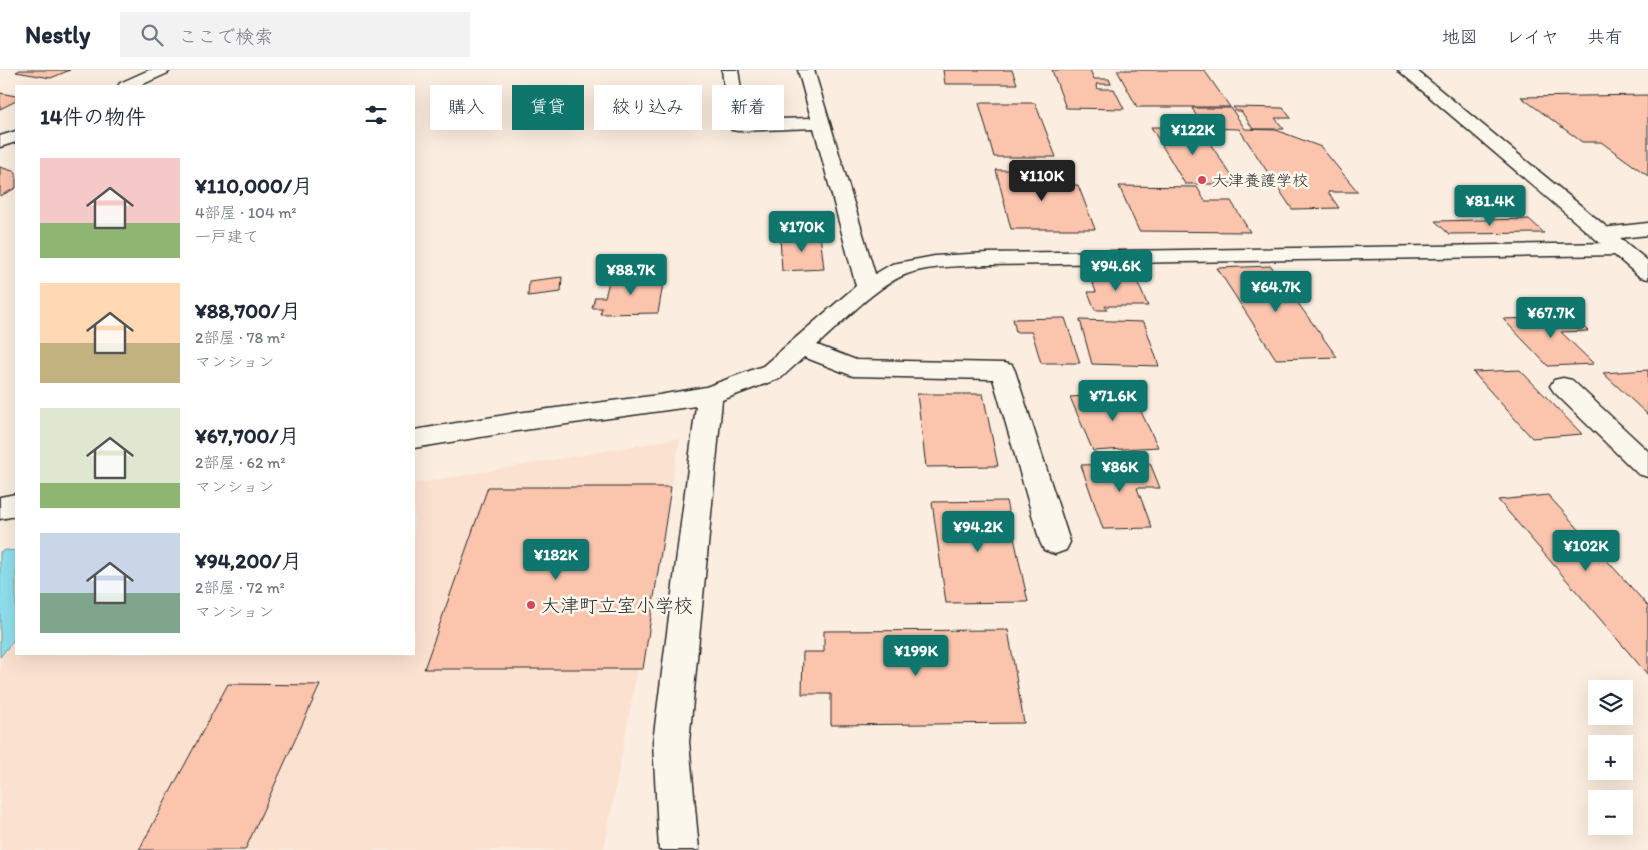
<!DOCTYPE html>
<html lang="ja">
<head>
<meta charset="utf-8">
<style>
	:root { --surface:#fff; --page:#f2f2f3; --text:#1f2937; --muted:#747a83; --line:#e0e1e3; --accent:#0f766e }
	body { margin:0; font-family:Itim,"Klee One",sans-serif; background:var(--page); color:var(--text); height:100vh; display:flex; flex-direction:column; font-size:19px; white-space:nowrap }
	* { box-sizing:border-box; margin:0 }
	p { font-size:16px; color:var(--muted) }
	.icon { flex:none; width:28px; height:28px; fill:none; stroke:currentColor; stroke-width:2; stroke-linecap:round; stroke-linejoin:round }
	.map { position:relative; flex:1; overflow:hidden }
	.side { position:absolute; left:15px; top:15px; width:400px; height:570px; display:flex; flex-direction:column; background:var(--surface); border-radius:0px; box-shadow:0 5px 20px #0002 }
	.side>* { flex:none }
	.hud { position:absolute; left:430px; top:15px; width:475px; height:45px; display:flex; gap:10px }
	.buttons { position:absolute; left:1588px; top:610px; display:grid; gap:10px }
	.buttons a { display:grid; place-items:center; width:45px; height:45px; border-radius:0px; background:var(--surface); box-shadow:0 5px 20px #0002; font-size:25px }
	.price { position:absolute; translate:-50% -42px; padding:0 11px; border-radius:5px; background:var(--accent); color:#fff; font-size:16px; line-height:32px; filter:drop-shadow(0 1px 2px #0008) }
	.price::after { content:''; position:absolute; left:50%; top:30px; width:15px; height:11px; margin-left:-8px; background:inherit; clip-path:polygon(0 0,100% 0,50% 100%) }
	.price.active { background:#222; color:#fff }
	ul { padding:0; list-style:none }
	li { display:flex; align-items:center; gap:15px; height:125px; padding:0 25px }
	li span { display:grid; place-items:center; flex:none; width:140px; height:100px; border-radius:0px; color:#555 }
	li>.icon { margin-inline-start:auto }
	span .icon { width:60px; height:60px; fill:#fffc; stroke-width:1 }
	li b { font-size:21px }
	h2 { display:flex; justify-content:space-between; align-items:center; height:60px; padding:0 25px; font-size:21px }
	.tag { padding:0 18px; border-radius:0px; background:var(--surface); box-shadow:0 5px 20px #0002; font-size:18px; line-height:45px }
	.tag.active { background:var(--accent); color:#fff }
	header { display:flex; align-items:center; gap:30px; box-sizing:border-box; height:70px; padding:0 25px; background:var(--surface); border-bottom:1px solid var(--line) }
	header strong { font-size:24px }
	nav { display:flex; gap:28px; margin-inline-start:auto; font-size:18px }
	.search { width:350px; height:45px; background:var(--page); display:flex; align-items:center; gap:12px; box-sizing:border-box; padding:0 18px; border-radius:0px; color:var(--muted); font-size:19px }
	.map>svg:first-child { display:block }
</style>
</head>
<body>
<header>
<strong>Nestly</strong>
<div class="search"><svg class="icon" aria-label="search" viewBox="0 0 24 24"><circle cx="10" cy="10" r="6"/><path d="M15 15l6 6"/></svg>ここで検索</div>
<nav><a>地図</a><a>レイヤ</a><a>共有</a></nav>
</header>
<div class="map">
<svg width="1648" height="780" viewBox="0 0 1648 780">
	<rect width="100%" height="100%" fill="#fbeddf"/>
	<filter id="ink" filterUnits="userSpaceOnUse"><feTurbulence type="fractalNoise" baseFrequency=".02" numOctaves="2"/><feDisplacementMap in="SourceGraphic" scale="10" xChannelSelector="R" yChannelSelector="G"/><feConvolveMatrix kernelMatrix="1 2 1 2 8 2 1 2 1" color-interpolation-filters="sRGB"/></filter>
	<g filter="url(#ink)">
		<!-- built -->
		<path fill="#fbe1d0" d="M680 368 604 780H0V485L16 483V584H414V414Z"/>
		<!-- water -->
		<path fill="#90dfed" stroke="#68979f" d="M5 480 16 481V567L0 587V482Z"/>
		<!-- building -->
		<path fill="#fbc4ad" stroke="#2b2b2b" d="M20 0H70L51 8 16 2Z
			M943 0H1012L1017 14H945Z
			M1052 0H1090L1094 9H1109L1111 14H1096L1098 19H1114L1124 39 1066 38Z
			M1117 0H1204L1230 37H1137Z
			M0 23 16 26V31L0 39Z
			M1648 25V106L1601 72H1582L1521 27Z
			M979 33H1035L1056 87H994Z
			M1233 37 1283 38 1291 48H1275L1284 59H1253L1241 41H1236Z
			M1192 38H1231L1245 59 1276 60 1321 77 1358 122H1328L1339 138 1292 139 1239 59 1203 58Z
			M1151 57H1199L1237 114H1185Z
			M0 97 16 102V118L0 126Z
			M996 100H1048L1053 115H1078L1095 159H1011Z
			M1119 116 1197 117 1205 131H1231L1250 162 1139 161Z
			M1529 149 1544 163 1449 164 1435 151Z
			M820 164 824 199 782 201 780 166Z
			M1271 196 1337 287 1276 289 1217 198Z
			M1094 204H1125L1127 209H1136L1148 236H1105L1107 240H1095L1088 222H1096L1091 208H1095Z
			M562 207 561 222 528 226 529 211Z
			M610 208H664L658 243 600 244 602 238H592L595 227H605Z
			M1573 247 1588 261 1561 262 1594 294 1548 296 1503 249Z
			M1065 248 1080 293H1041L1032 262H1016L1013 249Z
			M1080 250 1144 252 1159 296 1092 294Z
			M1520 300 1582 364 1532 368 1473 302Z
			M1648 300V345L1603 303Z
			M1132 323 1158 377 1093 381 1070 327Z
			M917 324H983L998 396 926 397Z
			M1150 393 1160 418H1137L1152 458 1103 459 1081 395Z
			M488 417H671L643 599H424Z
			M1548 425 1648 536V605L1498 430Z
			M1006 431 1028 532 946 533 932 432Z
			M1008 560 1024 653 831 655V624H802L803 582H824V561Z
			M228 614 320 615 245 780H139Z"/>
		<g fill="none" stroke-linecap="round" stroke-linejoin="round">
			<defs>
				<path id="street" d="M149 0H170L168 3 139 16H118L120 13Z
					M722 0H738L746 50 811 48 798 0H814L875 204 892 194 935 186 987 183 1620 173 1627 175 1631 179 1627 183 1620 185 987 195C961 197 932 195 907 204 877 215 842 253 817 275L856 290 1003 293 1012 295 1015 301 1070 472 1066 480 1055 484 1044 480 1040 472 993 309 853 306 804 287 781 308 722 330 689 672 699 780H659L653 672 696 336 517 361 414 378V360L517 343 659 325 706 317 763 296 856 216 814 58 738 61 732 60 729 56Z
					M16 61V72L0 77V66Z
					M1648 153V165L1602 170 1595 168 1592 164 1595 160 1602 158Z
					M1563 308 1572 310 1648 381V407L1638 404 1554 322 1550 316 1554 310Z
					M16 424V446L0 449V427Z"/>
				<path id="secondary" d="M1398 0H1416L1648 191V209L1640 207Z"/>
			</defs>
			<!-- street casing -->
			<use href="#street" stroke="#2b2b2b" stroke-width="3"/>
			<!-- secondary casing -->
			<use href="#secondary" stroke="#2b2b2b" stroke-width="3"/>
			<!-- street -->
			<use href="#street" fill="#fbf7ec" fill-rule="evenodd"/>
			<!-- secondary -->
			<use href="#secondary" fill="#fbf7ec" fill-rule="evenodd"/>
		</g>
	</g>
	<!-- markers -->
	<g fill="#d1495b" stroke="#fbf7ec" stroke-width="2">
		<circle cx="1202" cy="110" r="5"/>
		<circle cx="531" cy="535" r="5"/>
	</g>
	<g text-anchor="middle" dominant-baseline="central" stroke-width="5" stroke-linejoin="round" paint-order="stroke">
		<!-- far-poi labels -->
		<g font-size="16" fill="#2b2b2b" stroke="#fbf7ec" text-anchor="start">
			<text x="1212" y="110">大津養護学校</text>
		</g>
		<!-- poi labels -->
		<g font-size="19" fill="#2b2b2b" stroke="#fbf7ec" text-anchor="start">
			<text x="541" y="535">大津町立室小学校</text>
		</g>
	</g>
</svg>
<div class="buttons">
<a><svg class="icon" aria-label="layers" viewBox="0 0 24 24"><path d="M12 4l9 5-9 5-9-5zM3 14l9 5 9-5"/></svg></a>
<a>+</a>
<a>−</a>
</div>
<b class="price" style="left:1193px;top:86px">¥122K</b>
<b class="price active" style="left:1042px;top:132px">¥110K</b>
<b class="price" style="left:1490px;top:157px">¥81.4K</b>
<b class="price" style="left:802px;top:183px">¥170K</b>
<b class="price" style="left:1116px;top:222px">¥94.6K</b>
<b class="price" style="left:631px;top:226px">¥88.7K</b>
<b class="price" style="left:1276px;top:243px">¥64.7K</b>
<b class="price" style="left:1551px;top:269px">¥67.7K</b>
<b class="price" style="left:1113px;top:352px">¥71.6K</b>
<b class="price" style="left:1120px;top:423px">¥86K</b>
<b class="price" style="left:978px;top:483px">¥94.2K</b>
<b class="price" style="left:1586px;top:502px">¥102K</b>
<b class="price" style="left:556px;top:511px">¥182K</b>
<b class="price" style="left:916px;top:607px">¥199K</b>
<div class="hud">
<a class="tag">購入</a>
<a class="tag active">賃貸</a>
<a class="tag">絞り込み</a>
<a class="tag">新着</a>
</div>
<section class="side">
<h2>14件の物件<svg class="icon" aria-label="filters" viewBox="0 0 24 24"><path d="M4 7h16M4 17h16"/><circle cx="9" cy="7" r="2"/><circle cx="15" cy="17" r="2"/></svg></h2>
<ul>
<li><span style="background:linear-gradient(#f6c9c9 65%,#8fb573 0)"><svg class="icon" aria-label="home" viewBox="0 0 24 24"><path d="M3 11l9-7 9 7M6 9v11h12V9"/></svg></span><div><b>¥110,000/月</b><p>4部屋 · 104 m²</p><p>一戸建て</p></div></li>
<li><span style="background:linear-gradient(#ffd9b3 60%,#c2b280 0)"><svg class="icon" aria-label="home" viewBox="0 0 24 24"><path d="M3 11l9-7 9 7M6 9v11h12V9"/></svg></span><div><b>¥88,700/月</b><p>2部屋 · 78 m²</p><p>マンション</p></div></li>
<li><span style="background:linear-gradient(#dfe7d0 75%,#8fb573 0)"><svg class="icon" aria-label="home" viewBox="0 0 24 24"><path d="M3 11l9-7 9 7M6 9v11h12V9"/></svg></span><div><b>¥67,700/月</b><p>2部屋 · 62 m²</p><p>マンション</p></div></li>
<li><span style="background:linear-gradient(#c9d6e8 60%,#7fa58c 0)"><svg class="icon" aria-label="home" viewBox="0 0 24 24"><path d="M3 11l9-7 9 7M6 9v11h12V9"/></svg></span><div><b>¥94,200/月</b><p>2部屋 · 72 m²</p><p>マンション</p></div></li>
</ul>
</section>
</div>
</body>
</html>
